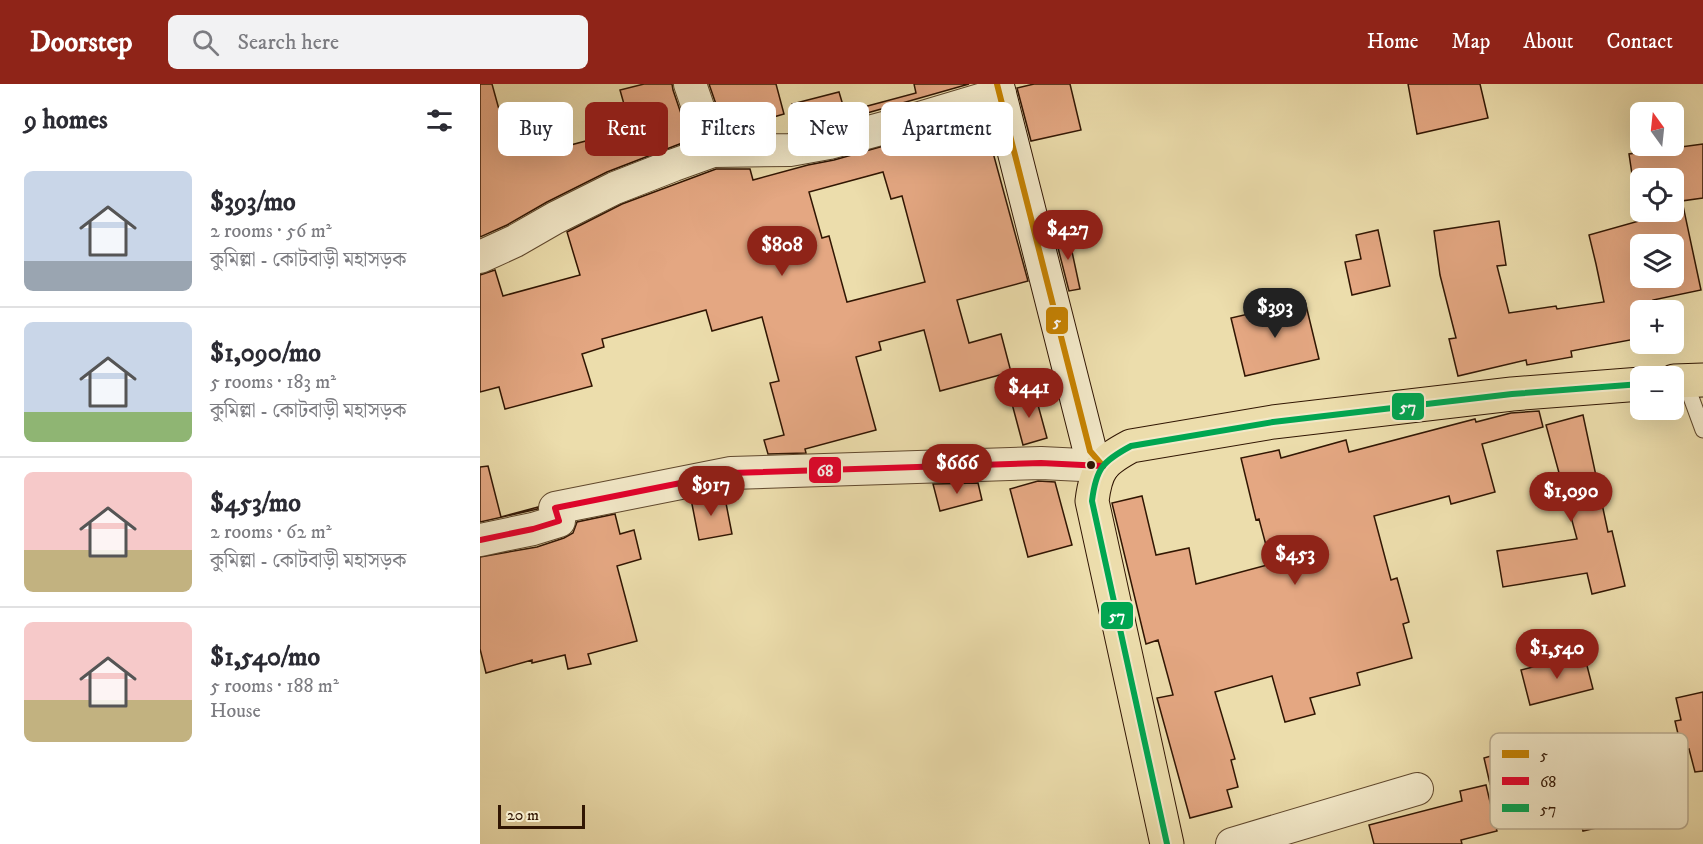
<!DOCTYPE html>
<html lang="en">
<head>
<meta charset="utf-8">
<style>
	:root { --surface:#fff; --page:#f2f2f3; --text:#2b2b33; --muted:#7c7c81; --line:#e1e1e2; --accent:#8f2418 }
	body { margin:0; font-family:"IM FELL DW Pica","Noto Serif Bengali",serif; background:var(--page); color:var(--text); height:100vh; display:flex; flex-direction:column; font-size:22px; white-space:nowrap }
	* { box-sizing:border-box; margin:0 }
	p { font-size:20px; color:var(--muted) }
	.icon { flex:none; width:33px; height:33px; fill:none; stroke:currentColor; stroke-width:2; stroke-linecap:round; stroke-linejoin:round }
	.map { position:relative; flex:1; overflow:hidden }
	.details { display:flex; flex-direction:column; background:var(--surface); width:480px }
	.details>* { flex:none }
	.top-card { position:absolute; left:18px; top:18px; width:570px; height:54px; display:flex; gap:12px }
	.needle { width:39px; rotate:345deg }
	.tools { position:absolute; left:1150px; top:18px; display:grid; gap:12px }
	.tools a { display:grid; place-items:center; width:54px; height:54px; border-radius:9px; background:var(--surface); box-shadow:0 6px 24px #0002; font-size:30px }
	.scale { position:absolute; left:18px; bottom:15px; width:87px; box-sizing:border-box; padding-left:6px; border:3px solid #311603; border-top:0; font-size:16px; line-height:21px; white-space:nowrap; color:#311603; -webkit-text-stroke:4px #f3e9c9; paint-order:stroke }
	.price { position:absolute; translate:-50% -51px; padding:0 14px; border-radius:21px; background:var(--accent); color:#fff; font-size:20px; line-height:39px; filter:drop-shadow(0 2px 3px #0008) }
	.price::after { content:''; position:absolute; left:50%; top:36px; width:18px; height:14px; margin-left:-9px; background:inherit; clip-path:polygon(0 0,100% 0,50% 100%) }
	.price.selected { background:#222; color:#fff }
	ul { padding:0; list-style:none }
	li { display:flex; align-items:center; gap:18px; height:150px; padding:0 24px }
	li+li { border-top:2px solid var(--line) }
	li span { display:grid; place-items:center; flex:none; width:168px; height:120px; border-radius:9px; color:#555 }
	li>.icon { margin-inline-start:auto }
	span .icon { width:72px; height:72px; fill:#fffc; stroke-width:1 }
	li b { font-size:26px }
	h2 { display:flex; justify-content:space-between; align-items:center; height:72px; padding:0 24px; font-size:26px }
	.chip { padding:0 21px; border-radius:9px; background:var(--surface); box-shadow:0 6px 24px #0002; font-size:21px; line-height:54px }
	.chip.selected { background:var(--accent); color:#fff }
	header { display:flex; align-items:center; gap:36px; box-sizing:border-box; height:84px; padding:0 30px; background:var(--accent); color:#fff }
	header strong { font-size:28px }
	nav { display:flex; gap:33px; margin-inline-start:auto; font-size:21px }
	.search { width:420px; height:54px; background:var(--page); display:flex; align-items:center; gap:15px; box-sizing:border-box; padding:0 21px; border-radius:9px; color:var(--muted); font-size:22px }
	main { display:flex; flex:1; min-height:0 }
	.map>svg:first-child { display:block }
</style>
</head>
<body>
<header>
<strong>Doorstep</strong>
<div class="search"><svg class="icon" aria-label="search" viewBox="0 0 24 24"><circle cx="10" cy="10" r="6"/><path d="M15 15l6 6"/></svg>Search here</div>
<nav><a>Home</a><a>Map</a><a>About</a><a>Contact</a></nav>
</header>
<main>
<section class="details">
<h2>9 homes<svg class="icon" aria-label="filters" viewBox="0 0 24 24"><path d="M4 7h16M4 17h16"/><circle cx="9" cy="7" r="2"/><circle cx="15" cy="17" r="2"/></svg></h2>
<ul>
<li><span style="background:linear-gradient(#c9d6e8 75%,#9aa5b1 0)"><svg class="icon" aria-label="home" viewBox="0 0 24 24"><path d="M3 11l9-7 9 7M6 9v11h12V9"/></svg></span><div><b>$393/mo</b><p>2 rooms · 56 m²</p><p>কুমিল্লা - কোটবাড়ী মহাসড়ক</p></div></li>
<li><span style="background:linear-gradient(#c9d6e8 75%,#8fb573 0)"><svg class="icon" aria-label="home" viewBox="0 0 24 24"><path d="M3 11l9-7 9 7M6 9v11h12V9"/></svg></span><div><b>$1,090/mo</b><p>5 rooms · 183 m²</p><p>কুমিল্লা - কোটবাড়ী মহাসড়ক</p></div></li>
<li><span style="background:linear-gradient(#f6c9c9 65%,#c2b280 0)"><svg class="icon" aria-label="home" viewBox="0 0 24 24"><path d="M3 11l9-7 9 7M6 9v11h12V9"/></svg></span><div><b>$453/mo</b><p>2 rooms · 62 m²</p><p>কুমিল্লা - কোটবাড়ী মহাসড়ক</p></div></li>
<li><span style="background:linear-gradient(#f6c9c9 65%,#c2b280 0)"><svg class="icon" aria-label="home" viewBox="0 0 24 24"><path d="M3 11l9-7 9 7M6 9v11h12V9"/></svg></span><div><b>$1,540/mo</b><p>5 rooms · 188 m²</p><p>House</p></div></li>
</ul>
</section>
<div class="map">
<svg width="1223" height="760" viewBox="0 0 1223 760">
	<rect width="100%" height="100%" fill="#ecddac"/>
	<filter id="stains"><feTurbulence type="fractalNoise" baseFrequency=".00333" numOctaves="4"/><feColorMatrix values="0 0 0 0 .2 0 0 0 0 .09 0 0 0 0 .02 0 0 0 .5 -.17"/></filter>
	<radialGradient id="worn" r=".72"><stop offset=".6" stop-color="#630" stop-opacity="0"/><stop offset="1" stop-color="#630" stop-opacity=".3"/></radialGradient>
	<!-- building -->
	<path fill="#e4a782" stroke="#311603" stroke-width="1.5" fill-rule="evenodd" d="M0 0H12L28 58 78 45 83 63 151 45 140 6 164 0H192L193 6 210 56 127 88 67 118 27 141 0 153Z
		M229 0H296L304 30 259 43 260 49H246Z
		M434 0H489L345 41 319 46 312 20 359 8 365 28 436 9Z
		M554 0H590L601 46 551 57 537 4Z
		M928 0H1000L1008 34 937 50Z
		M506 33 514 65H512L548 197 477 216 489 259 521 250 531 288 460 307 444 246 399 258 401 266 376 273 396 346 325 365 326 369 288 370 284 356 304 351 290 299 299 297 282 233 232 247 226 226 122 255 124 263 102 270 112 302 25 325 19 303 0 308V191L15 186 23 212 100 191 87 148 142 120 236 85H270L273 96 328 81 354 76ZM403 88 411 115 422 112 445 198 367 218 349 152 342 154 329 108Z
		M1223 60V114L1202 117 1221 206 1173 216 1175 226H1161V254L1091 267 1092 273 1047 281 1046 276 978 292 969 255 976 254 960 191 954 147 1019 137 1026 181 1017 182 1029 229 1076 222 1077 225 1124 218 1116 180 1109 151 1159 137 1149 70ZM1161 94H1194V128H1161ZM1161 160H1194V194H1161Z
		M898 146 910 202 872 211 865 178 881 175 876 151Z
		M588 149 600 205 589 207 575 152Z
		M825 217 839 275 765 292 751 234Z
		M555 310 567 354 543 361 531 316Z
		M1059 327 1063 343 1002 360 1015 408 971 420 969 412 894 432 911 496 917 494 929 538 923 540 932 574 877 589 880 601 830 614 835 630 805 638 792 592 735 608 755 675 751 676 758 703 747 706 752 723 710 734 677 614 693 611 678 556 666 560 632 419 662 412 676 471 709 464 716 500 791 480 779 435 776 436 761 374 799 366 801 374 866 356 869 368 995 335 996 338 1031 329Z
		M1103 331 1128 448 1132 447 1145 502 1112 510 1107 489 1023 503 1017 467 1097 455 1066 341Z
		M8 382 21 433 58 423V425L0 438V383Z
		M558 397 575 398 592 461 548 473 530 405Z
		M498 399 502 416 460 427 453 400Z
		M244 409 252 450 219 456 211 415Z
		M135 430 140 450 154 446 161 475 137 482 157 557 108 570 111 580 88 585 85 571 52 579V576L6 589 0 565V473L57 463 84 454 93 449 97 438Z
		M1104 570 1113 605 1050 621 1041 586Z
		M1223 608V687L1215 688 1209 665 1202 667 1195 637 1201 636 1196 614Z
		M1067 656 1074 685 1010 700 1004 674 1028 667 1027 665Z
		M1166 693 1175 730 1103 747 1094 712Z
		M1006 701 1017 747 981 756 982 760H894L889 741 982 717 980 707Z"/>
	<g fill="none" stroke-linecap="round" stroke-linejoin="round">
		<defs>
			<path id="lane" d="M1205 297 1223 346"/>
			<path id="street" d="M210 0 233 67
				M0 173 35 157 75 134 135 104 194 81 233 67 310 66 349 59 426 38 520 10
				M0 456 53 445 79 437 75 424 251 389 561 379 623 382
				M752 760 937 705"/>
			<path id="secondary" d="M517 0 610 367 623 382"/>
			<path id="primary" d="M1194 297 1223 296
				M687 760 612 417C616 384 623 377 651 362L793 338 1032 310 1161 300"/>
		</defs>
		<!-- lane casing -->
		<use href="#lane" stroke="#60482d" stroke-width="17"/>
		<!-- street casing -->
		<use href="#street" stroke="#60482d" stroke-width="34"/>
		<!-- secondary casing -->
		<use href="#secondary" stroke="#311603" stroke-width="35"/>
		<!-- primary casing -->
		<use href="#primary" stroke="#311603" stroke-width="35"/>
		<!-- lane -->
		<use href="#lane" stroke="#f3e9c9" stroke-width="15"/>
		<!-- street -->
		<use href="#street" stroke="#f3e9c9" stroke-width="32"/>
		<!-- secondary -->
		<use href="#secondary" stroke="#f3e9c9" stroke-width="33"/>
		<!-- primary -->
		<use href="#primary" stroke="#ecddac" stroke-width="33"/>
		<defs>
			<path id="bus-1" d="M517 0 610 367 623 382"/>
			<path id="bus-2" d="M0 456 53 445 79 437 75 424 251 389 561 379 623 382"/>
			<path id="bus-3" d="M687 760 612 417C616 384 623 377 651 362L793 338 1032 310 1161 300"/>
		</defs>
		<!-- bus-1 casing -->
		<use href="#bus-1" stroke="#f3e9c9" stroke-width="10"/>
		<!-- bus-2 casing -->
		<use href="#bus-2" stroke="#f3e9c9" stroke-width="10"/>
		<!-- bus-3 casing -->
		<use href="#bus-3" stroke="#f3e9c9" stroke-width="10"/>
		<!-- bus-1 -->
		<use href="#bus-1" stroke="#c68201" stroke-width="6"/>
		<!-- bus-2 -->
		<use href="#bus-2" stroke="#e4002b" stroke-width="6"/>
		<!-- bus-3 -->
		<use href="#bus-3" stroke="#00a651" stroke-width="6"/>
	</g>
	<!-- markers -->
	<circle fill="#311603" stroke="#f3e9c9" stroke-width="2" cx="611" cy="381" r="5"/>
	<!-- legend -->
	<rect x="1010" y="649" width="198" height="96" rx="9" fill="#f3e9c9" stroke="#b9aa8e" stroke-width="1.5"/>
	<rect x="1022" y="666" width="27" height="8" fill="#c68201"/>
	<rect x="1022" y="693" width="27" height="8" fill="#e4002b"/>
	<rect x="1022" y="720" width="27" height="8" fill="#00a651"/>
	<g font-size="16" fill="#311603">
		<text x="1060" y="676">5</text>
		<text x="1060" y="703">68</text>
		<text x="1060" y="730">57</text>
	</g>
	<g stroke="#f3e9c9" stroke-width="2">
		<rect x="565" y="222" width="24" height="29" rx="6" fill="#c68201"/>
		<rect x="911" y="308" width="34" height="29" rx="6" fill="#00a651"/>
		<rect x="328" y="372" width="34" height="28" rx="6" fill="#e4002b"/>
		<rect x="620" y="517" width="34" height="29" rx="6" fill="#00a651"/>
	</g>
	<g font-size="16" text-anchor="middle" font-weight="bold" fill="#fff">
		<text x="577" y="243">5</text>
		<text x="928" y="328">57</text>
		<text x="345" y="392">68</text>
		<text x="637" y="537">57</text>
	</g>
	<rect width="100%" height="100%" filter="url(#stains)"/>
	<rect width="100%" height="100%" fill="url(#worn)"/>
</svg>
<div class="tools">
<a><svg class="needle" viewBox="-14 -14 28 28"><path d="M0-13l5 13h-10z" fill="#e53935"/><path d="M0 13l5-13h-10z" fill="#7c7c81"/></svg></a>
<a><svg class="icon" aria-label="locate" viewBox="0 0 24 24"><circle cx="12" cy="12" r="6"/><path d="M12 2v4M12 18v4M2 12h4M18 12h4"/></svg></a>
<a><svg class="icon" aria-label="layers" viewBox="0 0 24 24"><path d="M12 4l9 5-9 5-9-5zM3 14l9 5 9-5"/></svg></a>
<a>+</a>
<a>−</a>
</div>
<div class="scale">20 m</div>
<b class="price" style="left:588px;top:177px">$427</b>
<b class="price" style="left:302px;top:193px">$808</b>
<b class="price selected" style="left:795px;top:255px">$393</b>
<b class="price" style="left:549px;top:335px">$441</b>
<b class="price" style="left:477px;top:411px">$666</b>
<b class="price" style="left:231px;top:433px">$917</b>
<b class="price" style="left:1091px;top:439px">$1,090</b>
<b class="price" style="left:815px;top:502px">$453</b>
<b class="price" style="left:1077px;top:596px">$1,540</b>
<div class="top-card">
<a class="chip">Buy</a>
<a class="chip selected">Rent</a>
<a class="chip">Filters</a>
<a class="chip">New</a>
<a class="chip">Apartment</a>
</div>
</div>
</main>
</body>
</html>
